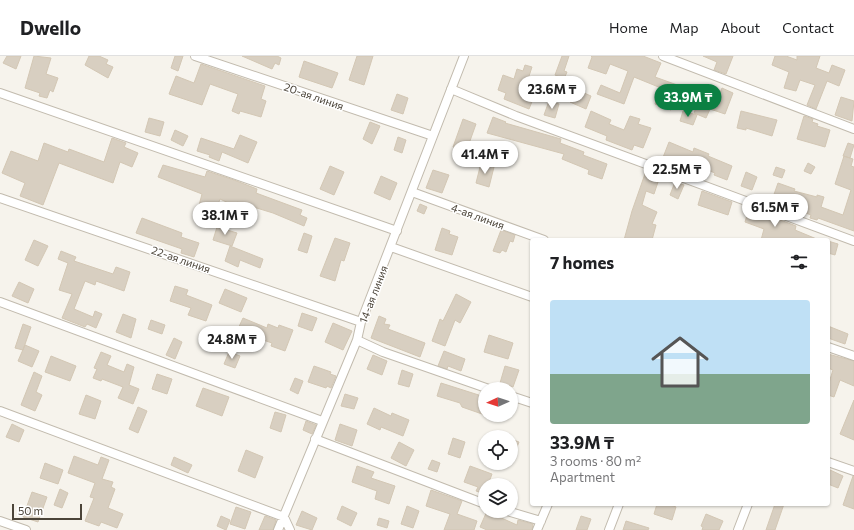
<!DOCTYPE html>
<html lang="en">
<head>
<meta charset="utf-8">
<style>
	:root { --surface:#fff; --page:#f6f6f6; --text:#202124; --muted:#757577; --line:#e0e0e0; --accent:#0b8043 }
	body { margin:0; font-family:Commissioner,sans-serif; background:var(--page); color:var(--text); height:100vh; display:flex; flex-direction:column; font-size:15px; white-space:nowrap }
	* { box-sizing:border-box; margin:0 }
	p { font-size:13px; color:var(--muted) }
	.icon { flex:none; width:22px; height:22px; fill:none; stroke:currentColor; stroke-width:2; stroke-linecap:round; stroke-linejoin:round }
	.map { position:relative; flex:1; overflow:hidden }
	.sheet { position:absolute; left:530px; top:182px; width:300px; height:268px; display:flex; flex-direction:column; background:var(--surface); border-radius:4px; box-shadow:0 1px 3px #0004 }
	.sheet>* { flex:none }
	.needle { width:26px; rotate:267deg }
	.fabs { position:absolute; left:478px; top:326px; display:grid; gap:8px }
	.fabs a { display:grid; place-items:center; width:40px; height:40px; border-radius:50%; background:var(--surface); box-shadow:0 1px 3px #0004; font-size:20px }
	.scale { position:absolute; left:12px; bottom:10px; width:70px; box-sizing:border-box; padding-left:4px; border:2px solid #4b4439; border-top:0; font-size:11px; line-height:14px; white-space:nowrap; color:#4b4439; -webkit-text-stroke:3px #fff; paint-order:stroke }
	.price { position:absolute; translate:-50% -34px; padding:0 9px; border-radius:14px; background:#fff; color:#222; font-size:13px; line-height:26px; filter:drop-shadow(0 1px 2px #0008) }
	.price::after { content:''; position:absolute; left:50%; top:24px; width:12px; height:9px; margin-left:-6px; background:inherit; clip-path:polygon(0 0,100% 0,50% 100%) }
	.price.on { background:var(--accent); color:#fff }
	ul { padding:0; list-style:none }
	li { display:grid; align-content:center; gap:8px; height:212px; padding:0 20px }
	li+li { border-top:1px solid var(--line) }
	li span { display:grid; place-items:center; height:124px; border-radius:4px; color:#555 }
	li>.icon { margin-inline-start:auto }
	span .icon { width:72px; height:72px; fill:#fffc; stroke-width:1 }
	li b { font-size:17px }
	h2 { display:flex; justify-content:space-between; align-items:center; height:48px; padding:0 20px; font-size:17px }
	header { display:flex; align-items:center; gap:24px; box-sizing:border-box; height:56px; padding:0 20px; background:var(--surface); border-bottom:1px solid var(--line) }
	header strong { font-size:19px }
	nav { display:flex; gap:22px; margin-inline-start:auto; font-size:14px }
	.map>svg:first-child { display:block }
</style>
</head>
<body>
<header>
<strong>Dwello</strong>
<nav><a>Home</a><a>Map</a><a>About</a><a>Contact</a></nav>
</header>
<div class="map">
<svg width="854" height="474" viewBox="0 0 854 474">
	<rect width="100%" height="100%" fill="#f6f3ec"/>
	<!-- building -->
	<path fill="#d8cfc1" stroke="#d3c7b4" d="M7 0H21L16 13 3 7Z
		M34 0 51 2 46 18 58 22 53 36 50 34 47 42 39 40 40 37 25 32Z
		M89 0H99L108 4 106 8 113 11 108 22 85 9Z
		M175 0H183L178 15 171 12Z
		M242 0H277L281 2 279 9 275 7 272 13Z
		M357 0H373L364 29 349 24Z
		M562 0H569L564 15 567 16 564 23 555 19Z
		M591 0H643L661 7 655 21 680 30 671 54 655 48 661 32 634 21 624 48 597 38 601 29 620 37 628 15 610 8 606 18 588 12 592 1Z
		M703 0H733L726 18 714 14 717 6Z
		M775 0H786L797 4V0H820L816 12 829 17 832 9 845 14 839 30 827 25 816 53 807 49 815 29 800 24 796 35 784 32 789 16 772 9Z
		M304 5 338 17 332 32 299 21Z
		M201 8 265 30 261 43 266 45 261 61 240 55 239 58 232 55 238 38 210 28 202 49 169 38 176 20 194 27Z
		M525 9 532 11 526 29 537 33 529 53 504 43 506 37 498 34 503 19 514 23 517 13 523 15Z
		M722 32 733 37 725 58 710 53 706 62 694 57 702 36 718 42Z
		M575 33 591 40 586 53 570 46Z
		M397 38 408 42 403 58 391 54Z
		M841 41 854 45 852 65 835 59Z
		M549 45 559 48 555 62 544 59Z
		M591 55 611 64 609 68 624 74 630 60 640 63 638 68 651 72 643 92 634 89 632 94 606 84 607 80 585 71Z
		M683 55 697 59 693 69 680 65Z
		M741 55 777 64 772 80 746 72V74L737 72Z
		M804 60 813 63 812 66 818 68 817 70 830 74 825 91 797 83Z
		M493 61 506 66 505 67 561 83 560 87 584 96 583 99 607 108 602 123 588 118 589 114 562 103 564 98 487 77Z
		M149 62 164 66 160 80 145 76Z
		M463 63 476 68 466 96 453 91Z
		M370 66 380 70 372 88 363 83Z
		M175 74 188 80 183 90 171 84Z
		M240 79 257 86 248 107 222 96 219 105 209 101 210 99 197 95 201 82 234 93Z
		M398 81 406 84 402 97 394 94Z
		M112 82 126 87 124 91 138 97 132 111 120 106 113 127 59 107 43 149 20 140 25 127 2 117 11 95 38 105 44 87 68 96 69 93 104 106Z
		M669 86 693 96 694 92 709 98 708 100 732 110 727 124 714 119 715 117 679 103 677 110 662 104Z
		M848 87 854 89 850 102 843 100Z
		M844 100 853 103 851 110 854 111V175L818 162 817 164 810 162 811 159 772 144 778 127 795 133 794 135 817 141V139L824 141 821 151 843 159 851 134 835 128Z
		M481 107 494 111 489 131 476 127Z
		M808 107 815 111 811 118 804 115Z
		M163 109 205 121 207 115 234 124 257 133 256 137 302 154 300 159 307 162 304 170 273 157 237 146 235 150 220 143 213 163 197 157 202 138 158 121Z
		M330 110 344 116 334 139 320 133Z
		M776 111 785 114 782 122 773 119Z
		M433 114 449 119 442 137 426 132Z
		M646 115 660 120 654 138 646 135 642 149 657 156 652 168 656 169 652 184H624L632 155Z
		M746 116 757 121 752 134 741 130Z
		M381 120 397 127 390 144 374 137Z
		M675 126 684 129 678 143 670 139Z
		M702 135 732 146 728 159 698 149Z
		M420 148 427 151 424 158 417 155Z
		M749 152 796 170 795 174 819 184H761L764 173 745 166Z
		M142 162 182 177 181 181 199 187 194 201 181 197 182 193 136 177Z
		M217 171 237 177 232 190 213 184Z
		M442 172 450 175 449 178 458 181 452 199 435 194Z
		M501 174 515 179 513 186 510 185 506 196 502 194 500 197 493 195Z
		M304 177 312 180 307 197 298 194Z
		M335 182 350 187 344 205 341 204 335 225 320 220Z
		M34 184 48 190 38 210 25 204Z
		M828 185 838 188 835 199 828 197Z
		M230 190 263 203 260 212 240 204 238 211 225 205Z
		M61 195 76 201 74 205 113 218 116 211 130 216 124 235 96 225 95 229 85 225 74 253 93 261 95 255 102 258 96 272 87 268 85 271 62 262 72 238 59 234 68 207 58 203Z
		M19 226 34 233 28 247 12 240Z
		M175 230 188 234 186 239 212 249 206 265 188 259 191 252 170 245Z
		M225 233 247 242 241 256 219 247Z
		M456 238 471 246 460 267 455 264 445 290 432 285 440 263 443 265Z
		M302 257 317 262 312 275 298 270Z
		M123 258 136 263 131 282 116 276Z
		M379 260 386 263 384 268 390 269 388 273 425 287 420 301 371 282Z
		M243 262 267 272 268 268 278 272 279 269 293 274 285 295 271 290 272 287 237 275Z
		M151 264 165 269 162 278 148 273Z
		M333 267 352 275 343 294 325 286Z
		M23 268 31 271 23 294 15 292Z
		M828 270 848 278 845 288 828 282Z
		M489 279 513 287 508 303 484 296Z
		M174 282 182 286 175 303 166 299Z
		M25 289 39 295 32 311 18 305Z
		M444 295 465 303 461 315 448 310 447 313 438 310Z
		M101 296 111 300 107 309 124 316 127 308 134 311 129 329 139 333 133 348 118 342 123 331 102 323 101 325 93 322 97 313 94 312Z
		M229 296 240 300 235 312 224 308Z
		M828 298 854 305V330L840 324 834 341 828 339V330L833 314 828 312Z
		M373 299 387 305 382 319 367 313Z
		M51 300 76 310 70 325 45 316Z
		M314 310 331 316 330 318 336 320 331 332 327 330 326 332 308 326Z
		M505 310 519 314 513 331 500 327Z
		M402 314 413 318 409 331 398 328Z
		M34 316 42 320 36 336 42 339 35 355 21 349Z
		M157 318 172 323 167 338 152 333Z
		M295 322 303 325 298 338 290 334Z
		M441 327 485 341V359L462 351 460 347 437 340Z
		M203 332 229 341 222 360 196 350Z
		M345 338 358 342 354 353 341 350Z
		M86 339 101 345 95 363 79 358Z
		M854 344V384L840 378Z
		M138 351 147 355 138 377 129 373Z
		M374 352 391 360 392 357 409 364 403 380 381 371 380 374 367 368Z
		M275 356 286 359 281 376 270 372Z
		M306 365 316 369 312 378 303 374Z
		M12 368 24 374 19 386 6 381Z
		M340 368 357 374 352 390 335 384Z
		M453 382 465 386 460 402 448 398Z
		M511 383 519 386 511 406Z
		M399 386 414 394 406 410 391 402Z
		M246 394 263 401 255 422 238 415Z
		M74 400 98 409 101 401 109 404 102 423 113 426 111 431 115 433 108 452 123 458 117 472 101 466 99 470 85 465 94 442 90 441 95 427 68 417Z
		M174 401 192 409 188 417 171 409Z
		M432 404 440 407 437 416 428 413Z
		M45 407 63 414 58 428 40 422Z
		M357 410 374 416 371 422 395 430 389 448 375 443 377 435 352 426Z
		M470 410 492 418 488 429H485V438L476 435 478 431 464 426Z
		M828 413 843 420 838 432 828 428Z
		M853 420H854V453L843 449Z
		M60 433 68 437 62 452 54 449Z
		M431 434 462 445 457 458 477 465 474 474H444L450 458 426 450Z
		M32 436 47 441 38 466 23 461Z
		M657 448H668L676 451 672 464 654 458Z
		M775 448H784L775 474H766Z
		M342 450 357 457 351 470 337 463Z
		M407 450 419 455 413 472 401 468Z
		M236 451 251 456 245 473 230 468Z
		M302 455 317 462 312 474 296 469Z
		M487 455H491L497 458V460L517 469 518 464 533 468 532 474H487L480 471Z
		M706 458 723 465 719 474H702L703 471 701 470Z
		M221 460 230 464 226 474 217 470Z
		M265 460 276 464 273 474H259Z
		M581 460 591 463 587 474H576Z
		M379 462 389 465 387 472 377 469Z
		M626 465 649 472 648 474H623Z"/>
	<g fill="none" stroke-linecap="round" stroke-linejoin="round">
		<defs>
			<path id="minor" d="M195 0 433 80
				M663 0 854 73
				M451 33 516 60 854 185
				M0 37 397 175
				M412 136 544 184
				M0 142 361 266
				M391 191 532 241
				M0 246 322 365
				M357 284 383 296 489 333
				M828 291 854 300
				M511 340 532 347
				M0 355 284 461 290 474
				M315 383 485 448
				M828 406 854 415
				M507 455 541 465
				M0 465 26 474
				M278 474 357 284 361 266 464 0
				M537 474 548 448
				M609 474 619 448
				M738 474 748 448"/>
		</defs>
		<!-- minor casing -->
		<use href="#minor" stroke="#c2bbae" stroke-width="10"/>
		<!-- minor -->
		<use href="#minor" stroke="#fff" stroke-width="8"/>
	</g>
	<g text-anchor="middle" dominant-baseline="central" stroke-width="3" stroke-linejoin="round" paint-order="stroke">
		<!-- street labels -->
		<g font-size="11" fill="#4b4439" stroke="#fff">
			<text transform="translate(314 40) rotate(19)">20-ая линия</text>
			<text transform="translate(478 160) rotate(20)">4-ая линия</text>
			<text transform="translate(181 203) rotate(19)">22-ая линия</text>
			<text transform="translate(373 238) rotate(-69)">14-ая линия</text>
		</g>
	</g>
</svg>
<div class="fabs">
<a><svg class="needle" viewBox="-14 -14 28 28"><path d="M0-13l5 13h-10z" fill="#e53935"/><path d="M0 13l5-13h-10z" fill="#757577"/></svg></a>
<a><svg class="icon" aria-label="locate" viewBox="0 0 24 24"><circle cx="12" cy="12" r="6"/><path d="M12 2v4M12 18v4M2 12h4M18 12h4"/></svg></a>
<a><svg class="icon" aria-label="layers" viewBox="0 0 24 24"><path d="M12 4l9 5-9 5-9-5zM3 14l9 5 9-5"/></svg></a>
</div>
<div class="scale">50 m</div>
<b class="price" style="left:552px;top:54px">23.6M ₸</b>
<b class="price on" style="left:688px;top:62px">33.9M ₸</b>
<b class="price" style="left:485px;top:119px">41.4M ₸</b>
<b class="price" style="left:677px;top:134px">22.5M ₸</b>
<b class="price" style="left:775px;top:172px">61.5M ₸</b>
<b class="price" style="left:225px;top:180px">38.1M ₸</b>
<b class="price" style="left:232px;top:304px">24.8M ₸</b>
<section class="sheet">
<h2>7 homes<svg class="icon" aria-label="filters" viewBox="0 0 24 24"><path d="M4 7h16M4 17h16"/><circle cx="9" cy="7" r="2"/><circle cx="15" cy="17" r="2"/></svg></h2>
<ul>
<li><span style="background:linear-gradient(#bfe0f5 60%,#7fa58c 0)"><svg class="icon" aria-label="home" viewBox="0 0 24 24"><path d="M3 11l9-7 9 7M6 9v11h12V9"/></svg></span><div><b>33.9M ₸</b><p>3 rooms · 80 m²</p><p>Apartment</p></div></li>
</ul>
</section>
</div>
</body>
</html>
